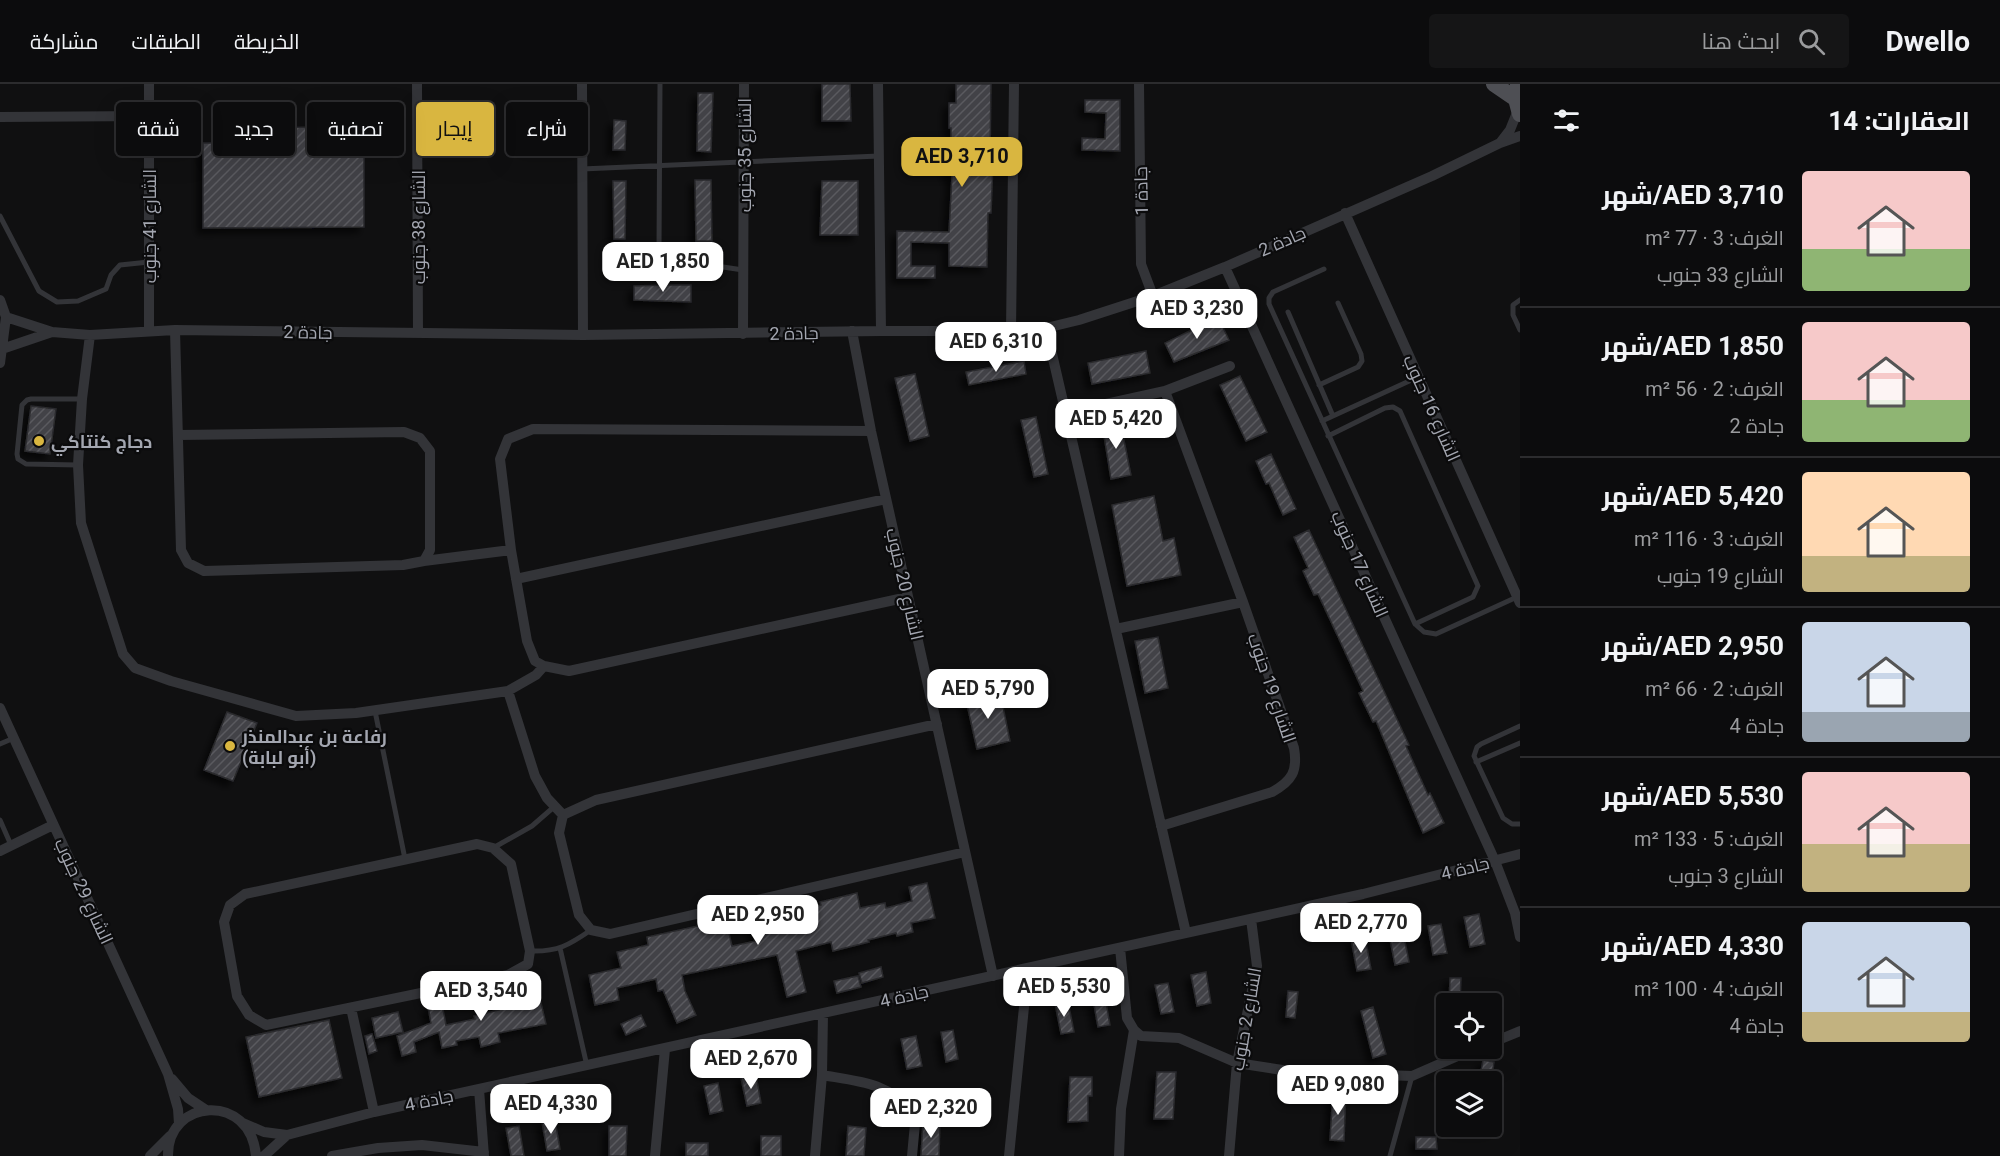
<!DOCTYPE html>
<html lang="ar">
<head>
<meta charset="utf-8">
<style>
	:root { --surface:#0c0c0d; --page:#151516; --text:#f1f3f6; --muted:#9a9b9d; --line:#2c2c2e; --accent:#d9b640 }
	body { margin:0; font-family:Roboto,Cairo,sans-serif; background:var(--page); color:var(--text); direction:rtl; height:100vh; display:flex; flex-direction:column; font-size:22px; white-space:nowrap }
	* { box-sizing:border-box; margin:0 }
	p { font-size:20px; color:var(--muted) }
	.icon { flex:none; width:33px; height:33px; fill:none; stroke:currentColor; stroke-width:2; stroke-linecap:round; stroke-linejoin:round }
	.map { position:relative; flex:1; overflow:hidden; direction:ltr }
	.panel { display:flex; flex-direction:column; background:var(--surface); width:480px }
	.panel>* { flex:none }
	.hud { position:absolute; left:18px; top:18px; width:570px; height:54px; direction:rtl; display:flex; gap:12px }
	.controls { position:absolute; left:1436px; top:909px; display:grid; gap:12px }
	.controls a { display:grid; place-items:center; width:66px; height:66px; border-radius:6px; background:var(--surface); box-shadow:0 6px 24px #0002,0 0 0 2px var(--line); font-size:30px }
	.price { position:absolute; translate:-50% -51px; padding:0 14px; border-radius:12px; background:#fff; color:#222; font-size:20px; line-height:39px; filter:drop-shadow(0 2px 3px #0008) }
	.price::after { content:''; position:absolute; left:50%; top:36px; width:18px; height:14px; margin-left:-9px; background:inherit; clip-path:polygon(0 0,100% 0,50% 100%) }
	.price.on { background:var(--accent); color:#111 }
	ul { padding:0; list-style:none }
	li { display:flex; align-items:center; gap:18px; height:150px; padding:0 30px }
	li+li { border-top:2px solid var(--line) }
	li span { display:grid; place-items:center; flex:none; width:168px; height:120px; border-radius:6px; color:#555 }
	li>.icon { margin-inline-start:auto }
	span .icon { width:72px; height:72px; fill:#fffc; stroke-width:1 }
	li b { font-size:26px }
	h2 { display:flex; justify-content:space-between; align-items:center; height:72px; padding:0 30px; font-size:26px }
	.pill { padding:0 21px; border-radius:6px; background:var(--surface); box-shadow:0 6px 24px #0002,0 0 0 2px var(--line); font-size:21px; line-height:54px }
	.pill.on { background:var(--accent); color:#111 }
	header { display:flex; align-items:center; gap:36px; box-sizing:border-box; height:84px; padding:0 30px; background:var(--surface); border-bottom:2px solid var(--line) }
	header strong { font-size:28px }
	nav { display:flex; gap:33px; margin-inline-start:auto; font-size:21px }
	.search { width:420px; height:54px; background:var(--page); display:flex; align-items:center; gap:15px; box-sizing:border-box; padding:0 21px; border-radius:6px; color:var(--muted); font-size:22px }
	main { display:flex; flex:1; min-height:0 }
	.map>svg:first-child { display:block }
</style>
</head>
<body>
<header>
<strong>Dwello</strong>
<div class="search"><svg class="icon" aria-label="search" viewBox="0 0 24 24"><circle cx="10" cy="10" r="6"/><path d="M15 15l6 6"/></svg>ابحث هنا</div>
<nav><a>الخريطة</a><a>الطبقات</a><a>مشاركة</a></nav>
</header>
<main>
<section class="panel">
<h2>العقارات: 14<svg class="icon" aria-label="filters" viewBox="0 0 24 24"><path d="M4 7h16M4 17h16"/><circle cx="9" cy="7" r="2"/><circle cx="15" cy="17" r="2"/></svg></h2>
<ul>
<li><span style="background:linear-gradient(#f6c9c9 65%,#8fb573 0)"><svg class="icon" aria-label="home" viewBox="0 0 24 24"><path d="M3 11l9-7 9 7M6 9v11h12V9"/></svg></span><div><b>AED 3,710/شهر</b><p>الغرف: 3 · 77 m²</p><p>الشارع 33 جنوب</p></div></li>
<li><span style="background:linear-gradient(#f6c9c9 65%,#8fb573 0)"><svg class="icon" aria-label="home" viewBox="0 0 24 24"><path d="M3 11l9-7 9 7M6 9v11h12V9"/></svg></span><div><b>AED 1,850/شهر</b><p>الغرف: 2 · 56 m²</p><p>جادة 2</p></div></li>
<li><span style="background:linear-gradient(#ffd9b3 70%,#c2b280 0)"><svg class="icon" aria-label="home" viewBox="0 0 24 24"><path d="M3 11l9-7 9 7M6 9v11h12V9"/></svg></span><div><b>AED 5,420/شهر</b><p>الغرف: 3 · 116 m²</p><p>الشارع 19 جنوب</p></div></li>
<li><span style="background:linear-gradient(#c9d6e8 75%,#9aa5b1 0)"><svg class="icon" aria-label="home" viewBox="0 0 24 24"><path d="M3 11l9-7 9 7M6 9v11h12V9"/></svg></span><div><b>AED 2,950/شهر</b><p>الغرف: 2 · 66 m²</p><p>جادة 4</p></div></li>
<li><span style="background:linear-gradient(#f6c9c9 60%,#c2b280 0)"><svg class="icon" aria-label="home" viewBox="0 0 24 24"><path d="M3 11l9-7 9 7M6 9v11h12V9"/></svg></span><div><b>AED 5,530/شهر</b><p>الغرف: 5 · 133 m²</p><p>الشارع 3 جنوب</p></div></li>
<li><span style="background:linear-gradient(#c9d6e8 75%,#c2b280 0)"><svg class="icon" aria-label="home" viewBox="0 0 24 24"><path d="M3 11l9-7 9 7M6 9v11h12V9"/></svg></span><div><b>AED 4,330/شهر</b><p>الغرف: 4 · 100 m²</p><p>جادة 4</p></div></li>
</ul>
</section>
<div class="map">
<svg width="1520" height="1072" viewBox="0 0 1520 1072">
	<defs>
		<pattern id="building-hatch" width="6" height="6" patternUnits="userSpaceOnUse" patternTransform="scale(1.5)"><rect width="6" height="6" fill="#424246"/><path d="M-1 1l2-2M0 6l6-6M5 7l2-2" fill="none" stroke="#5a5a5e"/></pattern>
		<filter id="shadow"><feDropShadow dx="-5.5" dy="5.5" stdDeviation="3" flood-color="#0009"/></filter>
	</defs>
	<rect width="100%" height="100%" fill="#101011"/>
	<!-- building -->
	<path fill="url(#building-hatch)" stroke="#2a2a2d" stroke-width="1.5" filter="url(#shadow)" d="M822 0H850L851 37H822Z
		M956 0H991L990 78H993L992 105 991 129H988L987 183 949 182V159L911 158V182H935V194H897V147L949 148 952 91H948V78H951V44H949V19H956Z
		M698 9H713L711 68 697 67Z
		M1085 16H1120V67L1082 66V54L1105 55 1106 29 1085 28Z
		M614 36 626 37 625 66H613Z
		M321 43V60L364 59V143L203 144V59H245V44Z
		M695 96H711L712 157H696Z
		M613 97H626L625 155H614Z
		M822 97H858V151H820Z
		M666 201H691V218L634 216V202Z
		M1218 233 1229 256 1174 278 1165 259Z
		M1146 267 1150 289 1092 300 1088 279Z
		M1024 277 1026 290 969 301 966 288Z
		M915 290 929 352 910 357 895 294Z
		M1240 292 1267 348 1246 357 1220 301Z
		M31 322 56 325 50 370 25 367Z
		M1036 333 1048 390 1034 393 1021 336Z
		M1120 336 1131 391 1111 395 1102 339Z
		M1271 370 1296 425 1283 431 1269 399 1266 400 1256 377Z
		M1154 412 1163 457 1174 454 1181 491 1127 502 1112 421Z
		M1309 446 1409 661 1406 662 1428 711 1430 709 1444 739 1423 749 1376 637 1373 638 1359 609 1363 607 1339 555 1318 510 1314 511 1303 487 1308 484 1294 453Z
		M1158 553 1168 604 1145 609 1135 557Z
		M1000 608 1010 657 977 665 966 616Z
		M227 628 257 639 233 697 204 686Z
		M927 799 935 834 911 839 913 848 897 852 896 849 868 856 869 858 833 867 831 858 796 867 806 908 787 913 777 871 682 891 685 907 696 931 677 939 663 906 658 907 656 895 617 904 619 916 595 921 589 891 621 884 617 868 648 861 647 853 726 836 732 862 756 857 752 835 781 829V830L821 821 820 818 857 809 860 824 885 819 886 824 912 817 909 803Z
		M1479 830 1485 860 1470 863 1464 833Z
		M1441 840 1447 869 1433 871 1428 842Z
		M1402 842 1409 878 1395 881 1388 845Z
		M1365 853 1371 885 1357 887 1351 855Z
		M881 883 883 893 862 899 859 889Z
		M1206 888 1211 919 1197 922 1191 891Z
		M858 892 861 903 837 909 834 897Z
		M1450 894H1461L1460 920H1449Z
		M1168 899 1174 928 1161 930 1155 901Z
		M537 902 546 940 498 949 500 958 481 963 479 953 456 957 457 961 442 964 439 948 414 958 416 968 402 972 397 952 431 939 428 923 442 920 446 941 475 935 474 932 499 926 496 911Z
		M1288 907 1298 908 1295 934 1286 933Z
		M1105 913 1110 941 1098 943 1093 915Z
		M1068 917 1074 948 1061 950 1055 919Z
		M1373 923 1386 970 1373 974 1361 927Z
		M398 928 403 948 376 954 372 934Z
		M641 931 646 942 626 951 621 940Z
		M329 936 342 994 259 1013 246 953Z
		M953 946 958 975 946 978 941 948Z
		M372 950 377 967 369 970 365 952Z
		M916 952 922 982 907 985 901 955Z
		M1483 976 1494 978 1491 998H1479Z
		M1157 988H1176L1173 1035H1154Z
		M756 991 761 1019 747 1022 741 994Z
		M1070 993H1092V1012H1088V1037L1068 1038Z
		M718 999 723 1027 710 1030 704 1002Z
		M1333 1006H1346L1344 1057 1330 1056Z
		M555 1036 560 1065 547 1067 542 1038Z
		M923 1038 940 1039 939 1072H921Z
		M519 1042 524 1072H511L506 1044Z
		M609 1042H627L626 1072H609Z
		M848 1042 866 1044 864 1072H846Z
		M761 1052H781V1072H761Z
		M1416 1053H1436L1437 1065H1416Z
		M686 1059H708V1072H686Z"/>
	<g fill="none" stroke-linecap="round" stroke-linejoin="round">
		<!-- service -->
		<path stroke="#333438" stroke-width="5" d="M660 0 659 164 670 175 743 186
			M582 85 879 72
			M0 132 39 207 57 218 78 217 106 205 111 191 120 181 149 178
			M1324 185 1273 208 1269 214V220L1415 540 1424 548 1436 550 1517 513
			M1520 216 1513 221V231L1520 246
			M1288 228 1333 332
			M1319 301 1358 283 1362 277 1361 270 1338 219
			M1322 337 1418 293
			M1328 352 1385 324 1393 323 1400 327 1478 502 1473 513 1415 540
			M78 381 26 380 18 375 17 370 22 321 27 316 31 315H82
			M375 627 405 775
			M1520 642 1481 660 1477 663 1474 672 1503 734 1512 740H1520
			M0 660 14 654
			M1476 678 1520 659
			M0 736 11 761
			M493 764 532 742 555 722
			M560 864 587 982
			M530 867C558 868 569 861 591 846
			M1390 1072 1412 992"/>
		<!-- minor -->
		<path stroke="#333438" stroke-width="10" d="M417 0 418 249
			M582 0 583 251
			M878 0 881 247
			M1139 0 1141 180 1153 212
			M0 33 149 32
			M1500 59 1510 46 1518 26
			M1345 129 1520 519
			M1225 183 1495 777 1515 829 1520 853
			M0 216 6 233 0 279
			M6 233 52 248 90 251 175 246 583 251 881 247H1011L1046 244 1079 236 1153 212 1225 183 1432 92 1500 59 1520 52
			M1046 244 1186 849
			M175 246 181 466 188 479 204 487 403 481 424 477 430 466V367L420 354 404 348 179 351
			M149 247V0
			M852 247 871 347 993 892
			M1011 247 1014 0
			M743 250 744 0
			M90 251 82 315 78 381 81 439 123 570 135 584 171 597 296 632 356 629 508 607 536 591 544 582
			M2 265 52 248
			M1065 329 1165 307 1230 282
			M871 347 533 345 508 355 500 375 511 466 527 557 535 577 544 582 569 587 908 513
			M424 477 511 466
			M516 495 886 415
			M1116 545 1243 518
			M508 607 535 692 547 714 563 731
			M0 624 168 990 178 1025 179 1040
			M937 640 596 716 563 731 559 749 579 831 591 846 610 850 965 768
			M1161 742 1272 708C1292 697 1298 687 1294 664L1243 518 1165 307
			M477 760 493 764 511 780 530 867 528 880 508 891 266 941 249 931 237 912 224 838 230 821 245 810Z
			M0 767 53 741
			M1120 864 1127 934 1134 946 1141 952 1179 954 1237 979 1295 988 1412 992 1476 964
			M351 924 374 1028
			M1491 959 1520 947
			M822 991C864 998 884 998 916 1029L912 1072
			M172 995 188 1014 206 1026
			M479 1005 484 1072
			M243 1039 264 1048 287 1051 374 1028 1363 810 1520 770
			M150 1072 170 1052
			M168 1072C167 1014 251 1008 256 1072
			M264 1072 287 1051
			M332 1072 378 1064 422 1061 484 1068
			M655 1072 665 965
			M815 1072 822 991 823 930
			M1009 1072 1024 923 1020 886
			M1119 1072 1121 1025 1134 946
			M1229 1072 1237 979 1257 882 1251 835"/>
		<!-- primary -->
		<path stroke="#4e4f54" stroke-width="16" d="M1494 0 1516 15
			M1518 0 1516 15 1520 30"/>
	</g>
	<!-- markers -->
	<g fill="#d9b640" stroke="#0b0b0c" stroke-width="2">
		<circle cx="39" cy="357" r="6"/>
		<circle cx="230" cy="662" r="6"/>
	</g>
	<g text-anchor="middle" dominant-baseline="central" stroke-width="4.5" stroke-linejoin="round" paint-order="stroke">
		<!-- street labels -->
		<g font-size="18" fill="#a3a6b0" stroke="#0b0b0c">
			<text transform="translate(744 71) rotate(-90)">الشارع 35 جنوب</text>
			<text transform="translate(1141 107) rotate(-91)">جادة 1</text>
			<text transform="translate(149 142) rotate(-90)">الشارع 41 جنوب</text>
			<text transform="translate(418 143) rotate(-90)">الشارع 38 جنوب</text>
			<text transform="translate(1282 157) rotate(-24)">جادة 2</text>
			<text transform="translate(308 248) rotate(1)">جادة 2</text>
			<text transform="translate(794 249) rotate(-1)">جادة 2</text>
			<text transform="translate(1432 324) rotate(66)">الشارع 16 جنوب</text>
			<text transform="translate(1360 480) rotate(66)">الشارع 17 جنوب</text>
			<text transform="translate(905 500) rotate(77)">الشارع 20 جنوب</text>
			<text transform="translate(1272 604) rotate(71)">الشارع 19 جنوب</text>
			<text transform="translate(1465 784) rotate(-14)">جادة 4</text>
			<text transform="translate(84 807) rotate(65)">الشارع 29 جنوب</text>
			<text transform="translate(904 912) rotate(-13)">جادة 4</text>
			<text transform="translate(1246 935) rotate(-80)">الشارع 2 جنوب</text>
			<text transform="translate(429 1016) rotate(-12)">جادة 4</text>
		</g>
		<!-- poi labels -->
		<g font-size="18" font-weight="bold" fill="#a3a6b0" stroke="#0b0b0c" text-anchor="start">
			<text x="51" y="357">دجاج كنتاكي</text>
			<text x="242" y="652">رفاعة بن عبدالمنذر<tspan x="242" dy="21">(أبو لبابة)</tspan></text>
		</g>
	</g>
</svg>
<div class="controls">
<a><svg class="icon" aria-label="locate" viewBox="0 0 24 24"><circle cx="12" cy="12" r="6"/><path d="M12 2v4M12 18v4M2 12h4M18 12h4"/></svg></a>
<a><svg class="icon" aria-label="layers" viewBox="0 0 24 24"><path d="M12 4l9 5-9 5-9-5zM3 14l9 5 9-5"/></svg></a>
</div>
<b class="price on" style="left:962px;top:104px">AED 3,710</b>
<b class="price" style="left:663px;top:209px">AED 1,850</b>
<b class="price" style="left:1197px;top:256px">AED 3,230</b>
<b class="price" style="left:996px;top:289px">AED 6,310</b>
<b class="price" style="left:1116px;top:366px">AED 5,420</b>
<b class="price" style="left:988px;top:636px">AED 5,790</b>
<b class="price" style="left:758px;top:862px">AED 2,950</b>
<b class="price" style="left:1361px;top:870px">AED 2,770</b>
<b class="price" style="left:1064px;top:934px">AED 5,530</b>
<b class="price" style="left:481px;top:938px">AED 3,540</b>
<b class="price" style="left:751px;top:1006px">AED 2,670</b>
<b class="price" style="left:1338px;top:1032px">AED 9,080</b>
<b class="price" style="left:551px;top:1051px">AED 4,330</b>
<b class="price" style="left:931px;top:1055px">AED 2,320</b>
<div class="hud">
<a class="pill">شراء</a>
<a class="pill on">إيجار</a>
<a class="pill">تصفية</a>
<a class="pill">جديد</a>
<a class="pill">شقة</a>
</div>
</div>
</main>
</body>
</html>
